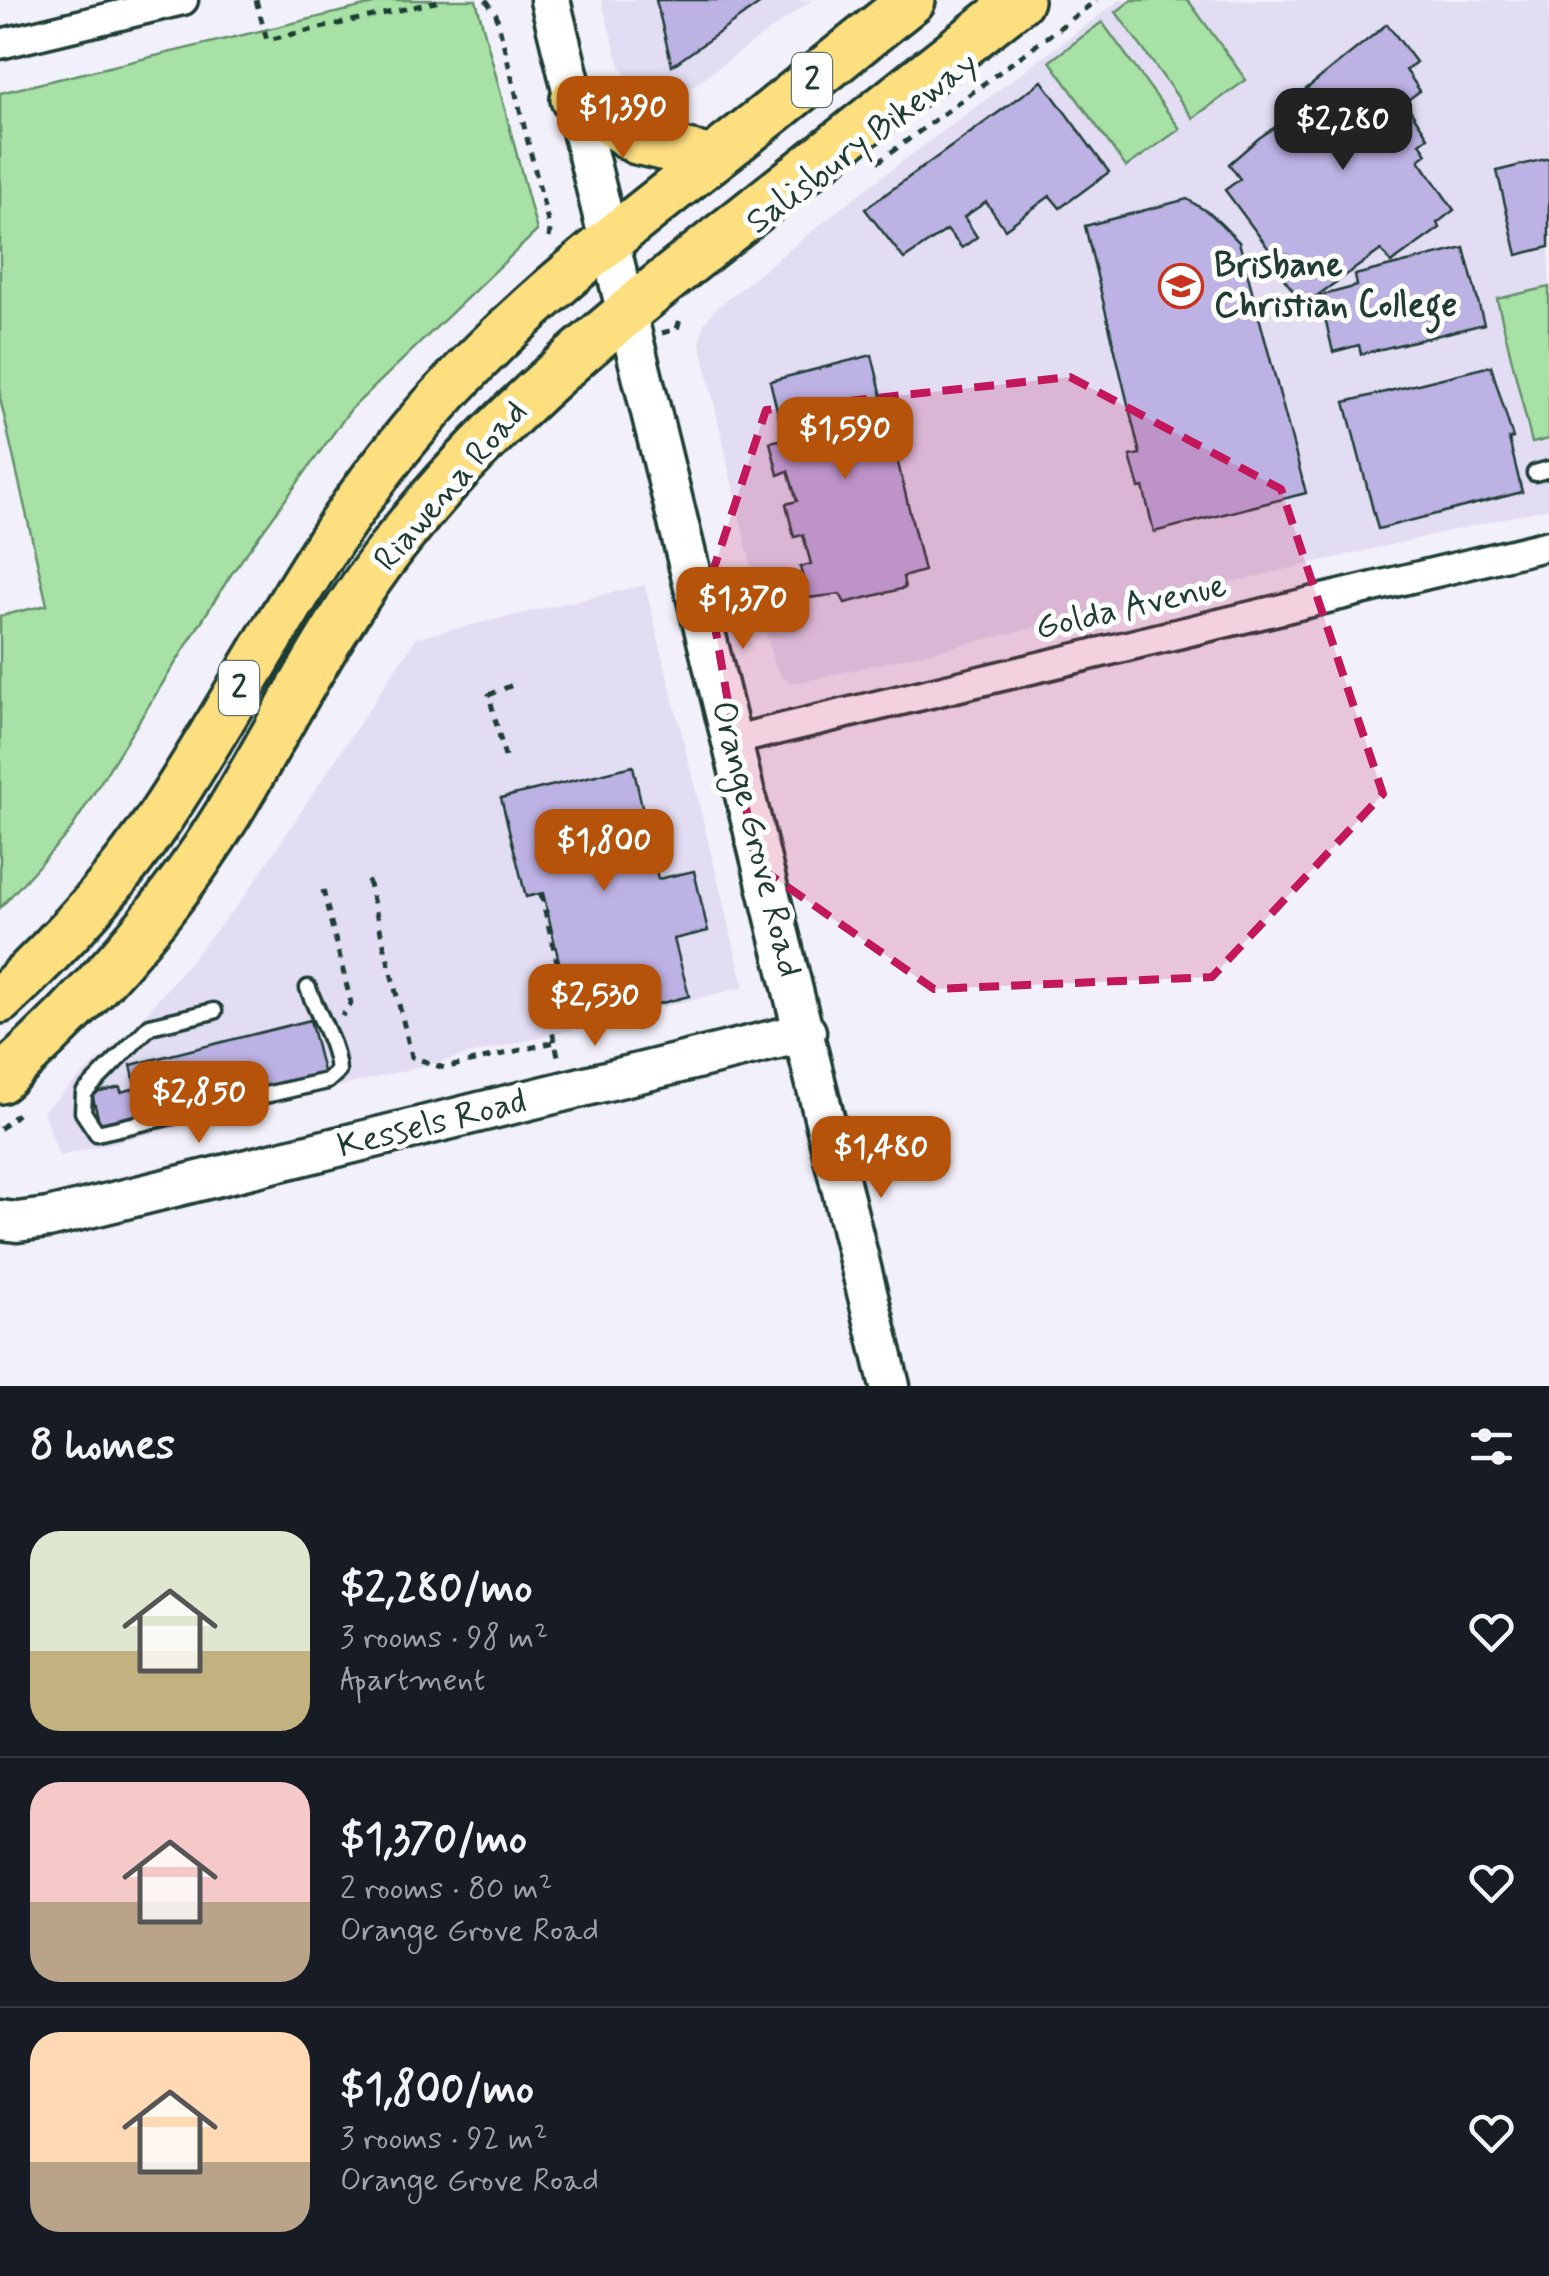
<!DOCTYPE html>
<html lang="en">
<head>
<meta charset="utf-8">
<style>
	:root { --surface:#171b24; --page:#20242c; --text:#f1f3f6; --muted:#9ea1a6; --line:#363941; --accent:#b45309 }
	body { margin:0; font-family:Mynerve,sans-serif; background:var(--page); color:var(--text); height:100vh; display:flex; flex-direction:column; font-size:38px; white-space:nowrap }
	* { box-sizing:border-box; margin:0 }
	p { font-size:32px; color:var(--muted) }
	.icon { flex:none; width:55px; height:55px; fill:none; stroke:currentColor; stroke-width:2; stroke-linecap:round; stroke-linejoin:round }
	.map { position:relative; height:1386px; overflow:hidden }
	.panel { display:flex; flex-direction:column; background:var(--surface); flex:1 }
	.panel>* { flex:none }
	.price { position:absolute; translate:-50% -85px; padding:0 22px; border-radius:20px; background:var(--accent); color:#fff; font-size:32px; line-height:65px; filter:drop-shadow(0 2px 5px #0008) }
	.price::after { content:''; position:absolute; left:50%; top:60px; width:30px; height:22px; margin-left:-15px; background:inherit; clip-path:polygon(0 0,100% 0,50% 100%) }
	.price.selected { background:#222; color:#fff }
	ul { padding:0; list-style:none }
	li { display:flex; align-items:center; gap:30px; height:250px; padding:0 30px }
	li+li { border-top:2px solid var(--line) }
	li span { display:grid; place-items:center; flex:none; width:280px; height:200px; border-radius:30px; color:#555 }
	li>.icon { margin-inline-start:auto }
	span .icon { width:120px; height:120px; fill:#fffc; stroke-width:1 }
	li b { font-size:42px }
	h2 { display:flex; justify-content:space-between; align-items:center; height:120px; padding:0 30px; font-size:42px }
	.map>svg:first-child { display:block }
</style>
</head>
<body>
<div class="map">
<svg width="1549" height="1386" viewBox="0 0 1549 1386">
	<rect width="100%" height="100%" fill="#f2f0fa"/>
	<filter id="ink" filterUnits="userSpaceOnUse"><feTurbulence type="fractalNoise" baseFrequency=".01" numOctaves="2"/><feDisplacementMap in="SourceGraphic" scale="20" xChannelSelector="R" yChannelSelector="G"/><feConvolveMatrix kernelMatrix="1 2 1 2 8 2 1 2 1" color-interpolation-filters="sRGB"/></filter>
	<g filter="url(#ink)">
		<!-- built -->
		<path fill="#e2ddf3" d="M601 0H812L683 93 668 99 652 97 634 89 620 66Z
			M1120 0H1549V508L801 682H790L782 677 773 662 700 342 704 324 714 310 860 193Z
			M645 585 744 987 59 1156 43 1111 133 1029 245 896 416 638Z"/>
		<!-- green -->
		<path fill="#a8e1a5" stroke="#648f6c" stroke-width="2.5" d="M390 0H476L537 231 351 409 230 576 70 831 0 908V616L47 605 0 398V93Z
			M1132 0H1188L1246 80 1193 118 1116 12Z
			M1102 22 1180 129 1126 167 1050 61Z
			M1549 287V439L1532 443 1497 299Z"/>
		<!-- building -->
		<path fill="#bdb2e4" stroke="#1f3d34" stroke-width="2.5" d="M656 0H765L672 66Z
			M1387 24 1416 62 1406 70 1420 91 1405 102 1428 137 1420 143 1427 154 1419 160 1454 210 1437 223 1440 228 1391 263 1381 250 1304 305 1278 271 1291 260 1286 254 1277 260 1225 190 1240 179 1229 164 1259 138 1314 101 1305 90Z
			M1042 81 1109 172 1060 208 1050 196 1005 229 986 202 964 217 977 237 962 248 947 230 904 259 865 209Z
			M1549 158V247L1517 255 1497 171Z
			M1187 199 1212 215 1239 242 1306 493 1154 532 1143 487 1139 488 1130 456 1140 454 1085 226Z
			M1464 248 1484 324 1361 354 1359 345 1333 352 1320 296 1357 286 1355 275Z
			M872 355 924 571 903 577 905 588 845 603 840 594 808 598 800 567 811 564 803 535 794 537 786 504 797 501 788 471 778 475 770 442 784 439 770 381Z
			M1491 366 1513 438 1509 439 1522 492 1378 529 1345 402Z
			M633 766 658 879 694 871 708 931 674 939 689 996 574 1026 543 893 526 897 501 798Z
			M310 1020 324 1075 122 1125 121 1119 100 1125 92 1094 120 1087 121 1092 136 1088 131 1065Z"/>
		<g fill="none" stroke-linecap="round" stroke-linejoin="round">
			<defs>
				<path id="service" d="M1535 473 1549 469
					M214 1011 150 1026 84 1093 83 1112 97 1133 327 1081 338 1071C336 1042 318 1016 308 988"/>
				<path id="minor" d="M0 44 183 0
					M730 741 1549 545"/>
				<path id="secondary" d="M550 0 890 1386
					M0 1220 17 1222 48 1218 806 1032"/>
				<path id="trunk" d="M574 99 637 141 712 159
					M0 1000C58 946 115 885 159 819 245 691 310 551 410 433 498 327 603 244 711 160 779 107 845 53 912 0
					M0 1080C87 1002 168 912 229 812 284 721 330 626 396 542 494 416 618 318 742 220 835 146 927 73 1020 0"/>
			</defs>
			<!-- service casing -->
			<use href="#service" stroke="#1f3d34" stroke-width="21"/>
			<!-- minor casing -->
			<use href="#minor" stroke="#1f3d34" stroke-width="35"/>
			<!-- secondary casing -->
			<use href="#secondary" stroke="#1f3d34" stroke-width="45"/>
			<!-- trunk casing -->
			<use href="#trunk" stroke="#1f3d34" stroke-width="52"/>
			<!-- path -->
			<path stroke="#1f3d34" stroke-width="5" stroke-dasharray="8 8" stroke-linecap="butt" d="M256 0 267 40 444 0
				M486 0 496 14 550 230 548 246
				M878 162 1097 0
				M662 333 677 329 681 316
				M505 757 489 695 515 684
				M368 880 412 1057 444 1068 555 1042 558 1056
				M323 890 351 1003 342 1016
				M541 894 568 1009 547 1014 555 1042
				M0 1129 17 1114"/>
			<!-- service -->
			<use href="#service" stroke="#fff" stroke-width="14"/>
			<!-- minor -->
			<use href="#minor" stroke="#fff" stroke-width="28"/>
			<!-- secondary -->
			<use href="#secondary" stroke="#fff" stroke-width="38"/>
			<!-- trunk -->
			<use href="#trunk" stroke="#fedf80" stroke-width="45"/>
		</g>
	</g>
	<!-- marked area -->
	<path fill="#c2185b" fill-opacity="0.2" stroke="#c2185b" stroke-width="8" stroke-dasharray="20 12" stroke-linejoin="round" d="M1070 377 1281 489 1383 794 1212 977 934 989 756 865 708 586 766 410Z"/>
	<!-- icons -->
	<defs>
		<symbol id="school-ring" viewBox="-11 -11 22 22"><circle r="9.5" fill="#fff" stroke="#c8321e" stroke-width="1.5"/><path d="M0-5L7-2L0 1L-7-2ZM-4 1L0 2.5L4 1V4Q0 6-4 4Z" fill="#c8321e"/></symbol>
	</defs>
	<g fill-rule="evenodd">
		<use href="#school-ring" x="1156" y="261" width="50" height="50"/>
	</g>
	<g text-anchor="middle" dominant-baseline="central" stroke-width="10" stroke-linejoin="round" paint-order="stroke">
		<!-- shield labels -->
		<g fill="#fff" stroke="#627771" stroke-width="2.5">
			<rect x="792" y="53" width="40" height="54" rx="8"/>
			<rect x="219" y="661" width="40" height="54" rx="8"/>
		</g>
		<g font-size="32" font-weight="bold" fill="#1f3d34">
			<text x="812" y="80">2</text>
			<text x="239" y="688">2</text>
		</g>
		<!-- street labels -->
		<g font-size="35" fill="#1f3d34" stroke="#fff">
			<text transform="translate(862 143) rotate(-37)">Salisbury Bikeway</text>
			<text transform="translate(451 486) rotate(-49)">Riawena Road</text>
			<text transform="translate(1131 607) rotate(-13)">Golda Avenue</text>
			<text transform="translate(756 839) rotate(76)">Orange Grove Road</text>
			<text transform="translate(432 1124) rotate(-14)">Kessels Road</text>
		</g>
		<!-- poi labels -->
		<g font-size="35" font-weight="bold" fill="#1f3d34" stroke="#fff" text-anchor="start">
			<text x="1214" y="266">Brisbane<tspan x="1214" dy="40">Christian College</tspan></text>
		</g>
	</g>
</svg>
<b class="price" style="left:623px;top:161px">$1,390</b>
<b class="price selected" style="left:1343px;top:173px">$2,280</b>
<b class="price" style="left:845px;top:482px">$1,590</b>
<b class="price" style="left:743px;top:652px">$1,370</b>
<b class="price" style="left:604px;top:894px">$1,800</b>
<b class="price" style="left:595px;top:1049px">$2,530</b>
<b class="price" style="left:199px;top:1146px">$2,850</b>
<b class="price" style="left:881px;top:1201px">$1,480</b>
</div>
<section class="panel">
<h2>8 homes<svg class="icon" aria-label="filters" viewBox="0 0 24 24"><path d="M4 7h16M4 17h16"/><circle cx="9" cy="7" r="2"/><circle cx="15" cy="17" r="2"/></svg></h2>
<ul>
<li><span style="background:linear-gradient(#dfe7d0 60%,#c2b280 0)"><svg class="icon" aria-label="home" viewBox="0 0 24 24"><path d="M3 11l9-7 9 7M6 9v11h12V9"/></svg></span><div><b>$2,280/mo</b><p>3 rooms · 98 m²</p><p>Apartment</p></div><svg class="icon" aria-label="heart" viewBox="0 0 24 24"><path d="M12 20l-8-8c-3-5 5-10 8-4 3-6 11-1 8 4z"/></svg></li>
<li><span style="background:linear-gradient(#f6c9c9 60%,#b9a48a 0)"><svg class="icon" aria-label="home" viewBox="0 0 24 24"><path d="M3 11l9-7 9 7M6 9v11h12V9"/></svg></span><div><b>$1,370/mo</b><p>2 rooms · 80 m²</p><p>Orange Grove Road</p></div><svg class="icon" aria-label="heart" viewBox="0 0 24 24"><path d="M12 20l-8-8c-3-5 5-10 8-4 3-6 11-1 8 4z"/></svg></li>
<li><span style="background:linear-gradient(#ffd9b3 65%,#b9a48a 0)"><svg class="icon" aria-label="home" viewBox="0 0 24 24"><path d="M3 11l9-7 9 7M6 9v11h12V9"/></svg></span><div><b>$1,800/mo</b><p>3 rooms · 92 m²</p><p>Orange Grove Road</p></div><svg class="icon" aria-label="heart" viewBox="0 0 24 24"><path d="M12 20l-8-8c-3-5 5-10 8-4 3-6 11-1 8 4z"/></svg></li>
</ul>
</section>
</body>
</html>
